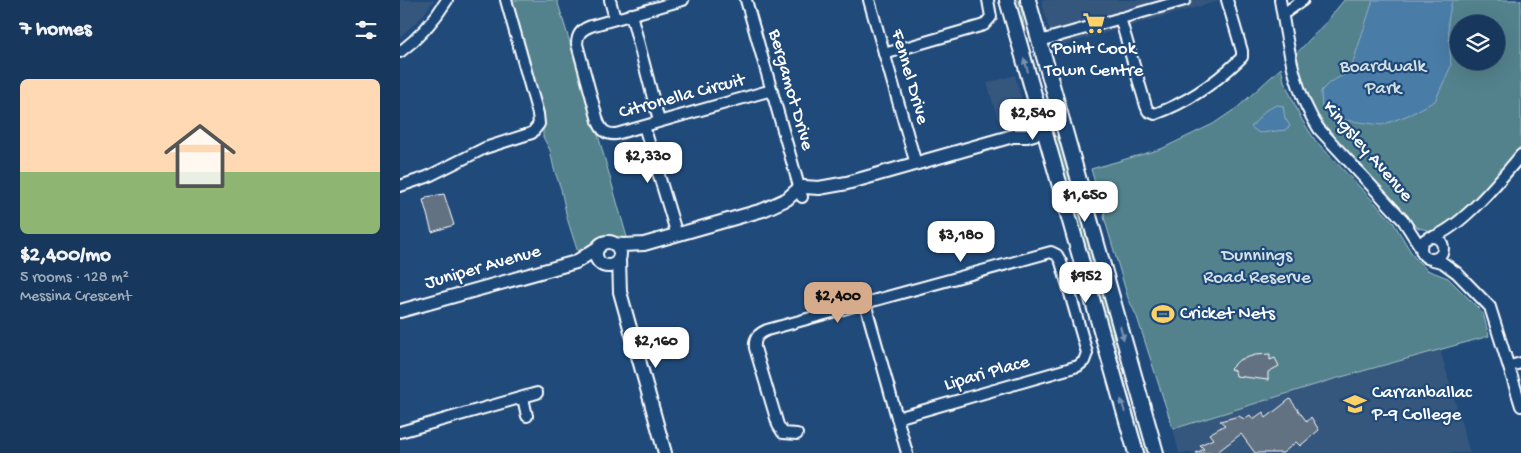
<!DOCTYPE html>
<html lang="en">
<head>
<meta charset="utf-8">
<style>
	:root { --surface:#17385c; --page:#244365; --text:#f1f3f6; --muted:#9eacbb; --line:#365272; --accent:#d6ab8b }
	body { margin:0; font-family:"Gochi Hand",sans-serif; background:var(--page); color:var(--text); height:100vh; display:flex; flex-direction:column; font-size:19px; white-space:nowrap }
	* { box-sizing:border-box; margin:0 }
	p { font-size:16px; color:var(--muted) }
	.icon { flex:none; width:28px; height:28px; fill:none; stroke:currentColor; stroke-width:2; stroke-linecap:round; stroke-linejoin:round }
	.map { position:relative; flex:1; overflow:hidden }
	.drawer { display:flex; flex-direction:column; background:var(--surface); width:400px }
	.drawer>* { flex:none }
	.fabs { position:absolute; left:1050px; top:15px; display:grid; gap:10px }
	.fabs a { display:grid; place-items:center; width:55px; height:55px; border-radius:50%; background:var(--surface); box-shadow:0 5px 20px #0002,0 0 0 1px var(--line); font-size:25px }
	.price { position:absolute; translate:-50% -42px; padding:0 11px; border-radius:10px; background:#fff; color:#222; font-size:16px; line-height:32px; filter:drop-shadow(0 1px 2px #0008) }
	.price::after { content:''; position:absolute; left:50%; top:30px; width:15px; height:11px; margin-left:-8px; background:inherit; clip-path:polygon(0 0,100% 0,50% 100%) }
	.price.active { background:var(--accent); color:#111 }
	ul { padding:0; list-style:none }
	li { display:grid; align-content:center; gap:10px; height:265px; padding:0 20px }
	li+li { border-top:1px solid var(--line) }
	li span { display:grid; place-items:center; height:155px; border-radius:8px; color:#555 }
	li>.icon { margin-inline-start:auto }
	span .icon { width:90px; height:90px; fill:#fffc; stroke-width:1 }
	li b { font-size:21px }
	h2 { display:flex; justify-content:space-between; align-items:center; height:60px; padding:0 20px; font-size:21px }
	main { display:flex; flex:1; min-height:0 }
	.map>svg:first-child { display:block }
</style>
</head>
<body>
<main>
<section class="drawer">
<h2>7 homes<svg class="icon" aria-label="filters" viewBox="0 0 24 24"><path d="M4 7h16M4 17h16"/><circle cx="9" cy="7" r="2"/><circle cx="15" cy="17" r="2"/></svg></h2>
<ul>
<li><span style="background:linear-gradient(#ffd9b3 60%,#8fb573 0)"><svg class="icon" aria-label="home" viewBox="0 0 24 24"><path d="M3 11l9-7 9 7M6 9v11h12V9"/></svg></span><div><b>$2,400/mo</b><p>5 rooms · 128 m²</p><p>Messina Crescent</p></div></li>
</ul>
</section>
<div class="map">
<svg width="1121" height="453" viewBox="0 0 1121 453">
	<rect width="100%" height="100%" fill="#1f4a7a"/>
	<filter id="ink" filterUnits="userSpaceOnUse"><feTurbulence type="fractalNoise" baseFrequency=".02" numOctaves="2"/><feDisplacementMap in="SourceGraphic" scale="10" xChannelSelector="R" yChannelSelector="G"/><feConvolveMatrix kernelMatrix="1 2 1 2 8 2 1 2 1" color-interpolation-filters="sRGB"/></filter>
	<g filter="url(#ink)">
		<!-- built -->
		<path fill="#34567d" d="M0 0H34L22 17 0 37Z
			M641 0H822L660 46 655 52Z
			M615 75 627 119 600 127 587 83Z
			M1040 349 1070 453H779L773 429 934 379Z"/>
		<!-- green -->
		<path fill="#52828c" stroke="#a8c0c6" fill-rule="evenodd" d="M109 0H157L200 142 228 241 204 238 179 256 167 218 161 189 154 169 150 150 143 137V120Z
			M612 0H620L625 32 648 114 647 116Z
			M944 0H1121V145L1096 179 1072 203 1050 223 1035 232 1019 228 1010 222 918 120 902 86 896 54 927 21ZM1059 24H1096V61H1059Z
			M881 68 884 81 902 120 915 140 993 222 1014 257 1027 270 1048 278 1083 313 1089 336 934 379 773 429 737 317 728 298 704 217 706 201 699 197 691 169 761 149 813 124 838 107Z
			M656 136 660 138 709 310 715 346 745 453H742L653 138Z"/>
		<!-- water -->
		<path fill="#497ba6" stroke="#92b0ca" d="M973 0H1052L1048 21 1051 66 1035 101 1011 114 982 125 936 119 922 108 921 91 930 82 950 72Z
			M877 105 883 106 885 118 890 126 885 130 859 133 851 127 866 110Z"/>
		<!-- building -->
		<path fill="#647283" stroke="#fff" d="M44 194 54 225 32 232 23 200 26 199V197Z
			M870 354V360L875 358 879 366 868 372V380L836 376 835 371 830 369 839 360 855 355Z
			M890 399 907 422 911 417 919 430 900 446 896 442 883 453H855L841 434 816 453H796L804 449 800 445 813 439 809 434 825 425 820 421 839 416 844 419 850 415 853 419 863 412 866 418Z"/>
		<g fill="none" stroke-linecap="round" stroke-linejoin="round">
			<defs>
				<path id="minor" d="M210 0 215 19
					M283 0 191 26C182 29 177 34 177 44L198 121C201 130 206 135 216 134L372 90
					M346 0 402 197
					M469 0 516 164
					M880 0C888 45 893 90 919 129L1003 220 1021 248
					M886 12 903 0
					M231 14 259 121
					M720 18 746 106 748 111 755 114C786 103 815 83 839 60L842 57V51L827 0
					M640 41 785 0
					M0 52C20 37 34 21 47 0
					M484 54 584 25 591 17 588 0
					M244 126 277 235
					M0 186 27 177 85 148 132 133 139 124 138 114 106 0
					M1021 248a11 11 0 1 1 22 0a11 11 0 1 1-22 0Z
					M1033 237C1063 226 1100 180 1121 155
					M1033 260 1042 262 1057 273 1090 307 1121 406
					M465 303 651 252 657 255 661 262 687 353 684 361 678 366 497 418
					M1110 366 1121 363
					M123 398 127 416
					M0 432 137 393
					M397 434 383 433 378 425 355 348C354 338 358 334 367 330L465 303 507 453"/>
				<path id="tertiary" d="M196 254a12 12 0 1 1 24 0a12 12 0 1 1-24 0Z
					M214 244 223 245 244 244 363 210 387 199 396 191 404 187 419 188 447 183 613 136H627L644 131
					M219 260 220 292 265 453
					M0 311 176 262 199 247"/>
				<path id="secondary" d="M607 0 736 453
					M628 0 756 453"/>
			</defs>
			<!-- minor casing -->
			<use href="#minor" stroke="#fff" stroke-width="14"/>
			<!-- tertiary casing -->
			<use href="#tertiary" stroke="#fff" stroke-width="16"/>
			<!-- secondary casing -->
			<use href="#secondary" stroke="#fff" stroke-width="18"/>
			<!-- minor -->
			<use href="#minor" stroke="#1f4a7a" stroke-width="10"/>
			<!-- tertiary -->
			<use href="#tertiary" stroke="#1f4a7a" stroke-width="12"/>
			<!-- secondary -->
			<use href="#secondary" stroke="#1f4a7a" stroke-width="14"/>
		</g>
		<!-- one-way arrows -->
		<defs><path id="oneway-solid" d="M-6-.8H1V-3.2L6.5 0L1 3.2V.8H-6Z" transform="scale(1.25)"/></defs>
		<g fill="#7992af">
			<use href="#oneway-solid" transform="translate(626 65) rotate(-106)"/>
			<use href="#oneway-solid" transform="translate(722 333) rotate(74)"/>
			<use href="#oneway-solid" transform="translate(723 406) rotate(-106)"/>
		</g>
	</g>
	<!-- icons -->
	<defs>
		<symbol id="supermarket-bare" viewBox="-9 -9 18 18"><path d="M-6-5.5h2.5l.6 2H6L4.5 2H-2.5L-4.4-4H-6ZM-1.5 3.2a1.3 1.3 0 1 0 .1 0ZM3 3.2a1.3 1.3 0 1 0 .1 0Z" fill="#ffd166" stroke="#1f4a7a" stroke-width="2.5" paint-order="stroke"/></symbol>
		<symbol id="stadium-bare" viewBox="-9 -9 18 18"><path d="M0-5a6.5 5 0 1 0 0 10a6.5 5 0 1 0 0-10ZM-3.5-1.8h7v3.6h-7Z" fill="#ffd166" stroke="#1f4a7a" stroke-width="2.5" paint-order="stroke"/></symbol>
		<symbol id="school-bare" viewBox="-9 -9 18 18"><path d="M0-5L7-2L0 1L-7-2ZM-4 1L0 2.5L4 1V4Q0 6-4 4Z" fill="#ffd166" stroke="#1f4a7a" stroke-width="2.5" paint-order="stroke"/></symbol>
	</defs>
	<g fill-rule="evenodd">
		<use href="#supermarket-bare" x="678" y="7" width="32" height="32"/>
		<use href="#stadium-bare" x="747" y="298" width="32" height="32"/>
		<use href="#school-bare" x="939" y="388" width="32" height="32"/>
	</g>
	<g text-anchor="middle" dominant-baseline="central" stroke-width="4.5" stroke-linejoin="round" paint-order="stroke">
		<!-- poi labels -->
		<g font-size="19" fill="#fff" stroke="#1f4a7a" text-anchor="start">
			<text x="694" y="49" text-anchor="middle">Point Cook<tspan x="694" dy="22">Town Centre</tspan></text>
			<text x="780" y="314">Cricket Nets</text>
			<text x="972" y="393">Carranballac<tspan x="972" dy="22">P-9 College</tspan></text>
		</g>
		<!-- park labels -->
		<g font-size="19" fill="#d4e0e2" stroke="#1f4a7a">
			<text x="983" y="67">Boardwalk<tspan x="983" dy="22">Park</tspan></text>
			<text x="857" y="256">Dunnings<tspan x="857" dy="22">Road Reserve</tspan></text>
		</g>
		<!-- street labels -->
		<g font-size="19" fill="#fff" stroke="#1f4a7a">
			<text transform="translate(509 77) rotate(74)">Fennel Drive</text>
			<text transform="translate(390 90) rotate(74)">Bergamot Drive</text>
			<text transform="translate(282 97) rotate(-15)">Citronella Circuit</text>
			<text transform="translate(967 152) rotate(49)">Kingsley Avenue</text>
			<text transform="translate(83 268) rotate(-16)">Juniper Avenue</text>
			<text transform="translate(587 374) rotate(-16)">Lipari Place</text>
		</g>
	</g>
</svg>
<div class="fabs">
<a><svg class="icon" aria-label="layers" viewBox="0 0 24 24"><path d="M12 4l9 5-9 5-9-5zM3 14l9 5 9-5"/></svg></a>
</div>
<b class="price" style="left:633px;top:141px">$2,540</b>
<b class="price" style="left:248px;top:184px">$2,330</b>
<b class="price" style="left:685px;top:223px">$1,650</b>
<b class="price" style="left:561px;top:263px">$3,180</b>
<b class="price" style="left:686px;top:304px">$952</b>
<b class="price active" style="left:438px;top:324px">$2,400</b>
<b class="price" style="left:256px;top:369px">$2,160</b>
</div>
</main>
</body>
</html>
